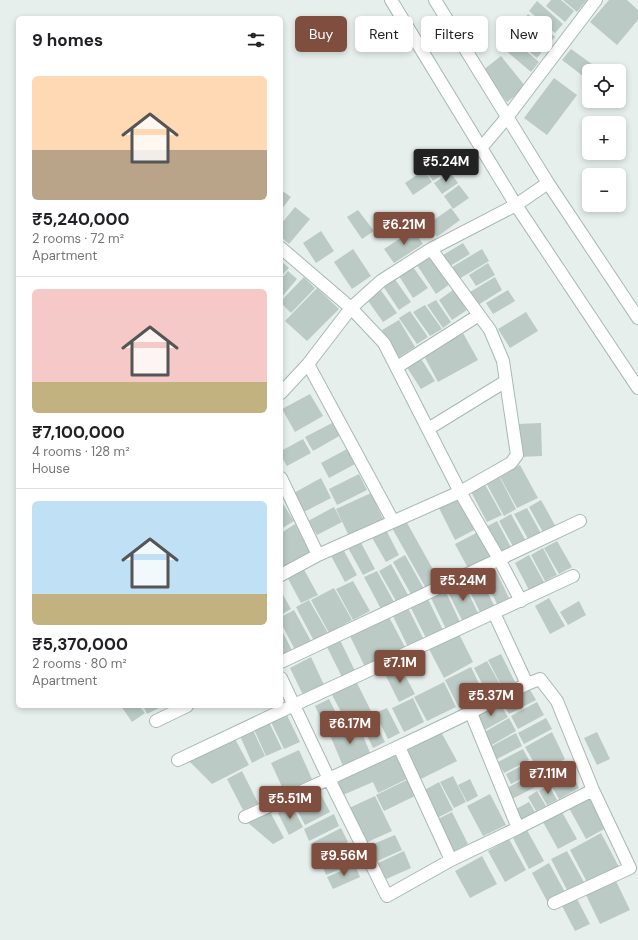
<!DOCTYPE html>
<html lang="en">
<head>
<meta charset="utf-8">
<style>
	:root { --surface:#fff; --page:#f6f6f6; --text:#202124; --muted:#757577; --line:#e0e0e0; --accent:#7f4e3f }
	body { margin:0; font-family:"DM Sans",sans-serif; background:var(--page); color:var(--text); height:100vh; display:flex; flex-direction:column; font-size:15px; white-space:nowrap }
	* { box-sizing:border-box; margin:0 }
	p { font-size:13px; color:var(--muted) }
	.icon { flex:none; width:22px; height:22px; fill:none; stroke:currentColor; stroke-width:2; stroke-linecap:round; stroke-linejoin:round }
	.map { position:relative; flex:1; overflow:hidden }
	.details { position:absolute; left:16px; top:16px; width:267px; height:692px; display:flex; flex-direction:column; background:var(--surface); border-radius:6px; box-shadow:0 2px 6px #0003 }
	.details>* { flex:none }
	.banner { position:absolute; left:295px; top:16px; width:283px; height:36px; display:flex; gap:8px }
	.controls { position:absolute; left:582px; top:64px; display:grid; gap:8px }
	.controls a { display:grid; place-items:center; width:44px; height:44px; border-radius:6px; background:var(--surface); box-shadow:0 2px 6px #0003; font-size:20px }
	.price { position:absolute; translate:-50% -34px; padding:0 9px; border-radius:4px; background:var(--accent); color:#fff; font-size:13px; line-height:26px; filter:drop-shadow(0 1px 2px #0008) }
	.price::after { content:''; position:absolute; left:50%; top:24px; width:12px; height:9px; margin-left:-6px; background:inherit; clip-path:polygon(0 0,100% 0,50% 100%) }
	.price.active { background:#222; color:#fff }
	ul { padding:0; list-style:none }
	li { display:grid; align-content:center; gap:8px; height:212px; padding:0 16px }
	li+li { border-top:1px solid var(--line) }
	li span { display:grid; place-items:center; height:124px; border-radius:6px; color:#555 }
	li>.icon { margin-inline-start:auto }
	span .icon { width:72px; height:72px; fill:#fffc; stroke-width:1 }
	li b { font-size:17px }
	h2 { display:flex; justify-content:space-between; align-items:center; height:48px; padding:0 16px; font-size:17px }
	.tag { padding:0 14px; border-radius:6px; background:var(--surface); box-shadow:0 2px 6px #0003; font-size:14px; line-height:36px }
	.tag.active { background:var(--accent); color:#fff }
	.map>svg:first-child { display:block }
</style>
</head>
<body>
<div class="map">
<svg width="638" height="940" viewBox="0 0 638 940">
	<rect width="100%" height="100%" fill="#e6efeb"/>
	<!-- building -->
	<path fill="#bbcac4" d="M551 0H561L574 11 565 22 546 6Z
		M563 0H587L577 12Z
		M609 0H627L638 10V20L617 45 590 22Z
		M537 1 563 24 555 33 529 11Z
		M528 14 555 37 546 46 520 24Z
		M519 26 545 48 537 58 511 36Z
		M513 40 539 62 531 72 504 49Z
		M571 49 596 67 593 71H589V77L587 79 562 60Z
		M501 56 526 87 507 102 482 71Z
		M554 78 577 95 547 135 524 118Z
		M442 158 450 169 433 181 425 170Z
		M424 170 432 182 413 195 405 183Z
		M450 172 458 183 442 194 434 183Z
		M459 185 469 198 453 209 444 196Z
		M281 190 291 197 281 210Z
		M295 207 310 219 289 244 281 237V224Z
		M451 208 460 220 437 237 428 224Z
		M358 210 374 231 362 239 347 217Z
		M413 230 423 244 394 263 384 249Z
		M321 231 334 251 316 263 303 243Z
		M463 243 470 254 450 266 443 255Z
		M353 249 371 276 352 289 334 262Z
		M482 249 489 261 459 279 452 267Z
		M431 256 450 284 436 294 417 265Z
		M281 261 289 268 281 276Z
		M488 263 495 275 476 286 469 275Z
		M413 267 428 288 413 298 399 276Z
		M288 271 297 279 281 298V279Z
		M304 277 315 288 291 313 281 303V301Z
		M495 277 502 290 478 305 470 292Z
		M394 278 411 302 399 310 383 286Z
		M317 288 339 309 307 341 285 321Z
		M380 289 397 313 383 322 366 298Z
		M453 290 467 310 452 320 439 300Z
		M508 290 515 301 493 314 486 303Z
		M436 300 451 322 443 328 427 305Z
		M425 305 442 329 430 336 413 312Z
		M410 311 428 337 417 344 399 318Z
		M526 312 538 331 510 348 498 329Z
		M399 320 415 347 399 357 382 330Z
		M463 333 478 360 438 382 423 354Z
		M420 357 435 381 421 389 406 366Z
		M310 394 323 416 295 432 282 409Z
		M334 422 341 435 313 451 305 437Z
		M541 423 542 456 519 457 518 424Z
		M303 439 311 453 287 466 281 456V451Z
		M347 449 355 464 329 478 321 463Z
		M520 465 538 498 517 508 499 475Z
		M359 474 367 490 337 505 329 489Z
		M498 474 516 509 504 516 485 481Z
		M321 478 331 498 302 513 292 494Z
		M483 481 502 515 487 522 469 488Z
		M371 493 384 521 350 538 336 509Z
		M462 496 478 528 455 540 439 508Z
		M541 500 557 529 545 536 529 507Z
		M281 501 294 521 281 529Z
		M334 507 342 522 317 535 308 521Z
		M527 508 543 537 531 544 514 514Z
		M511 514 527 543 515 550 499 521Z
		M406 521 440 582 427 590 392 528Z
		M497 521 513 551 502 556 486 527Z
		M295 524 311 551 281 569V533Z
		M385 528 399 555 386 562 371 536Z
		M480 531 493 557 469 570 455 544Z
		M359 539 375 569 363 575 347 546Z
		M557 541 572 567 559 574 544 548Z
		M342 547 357 575 345 582 330 554Z
		M543 548 557 575 545 581 531 555Z
		M405 555 424 589 412 596 393 562Z
		M529 555 544 582 529 590 515 563Z
		M391 564 408 595 396 601 379 571Z
		M302 566 318 595 301 603 286 575Z
		M495 569 510 600 498 606 483 575Z
		M377 571 394 602 381 609 364 577Z
		M479 576 495 607 481 614 465 582Z
		M353 581 370 611 353 620 336 589Z
		M463 582 479 615 463 622 447 590Z
		M334 588 352 620 329 633 311 600Z
		M445 590 460 622 446 629 431 598Z
		M281 591 291 609 281 615Z
		M549 598 565 626 550 634 535 606Z
		M428 599 443 630 426 638 411 608Z
		M309 600 328 633 314 641 296 607Z
		M579 601 586 615 568 625 560 612Z
		M408 608 424 640 408 647 393 616Z
		M294 610 311 641 295 650 281 623V617Z
		M389 617 406 649 366 669 350 636Z
		M281 629 293 652 281 658Z
		M459 634 473 662 444 678 429 649Z
		M340 640 356 673 343 679 327 647Z
		M501 654 515 682 503 689 488 660Z
		M311 657 325 687 304 697 290 668Z
		M487 661 502 688 488 695 474 668Z
		M400 666 415 694 399 702 385 674Z
		M471 667 485 696 459 708 445 680Z
		M356 681 371 711 347 723 331 693Z
		M444 682 456 707 427 721 414 697Z
		M529 688 536 700 509 714 502 702Z
		M413 698 424 722 404 732 392 708Z
		M329 699 342 725 327 732 315 706Z
		M537 702 544 715 518 729 511 716Z
		M500 704 508 717 483 731 475 717Z
		M121 706H139L145 713 132 722Z
		M143 706H158L159 708 147 714Z
		M387 708 400 733 388 739 375 713Z
		M286 713 300 742 284 749 270 720Z
		M372 715 385 742 373 748 360 721Z
		M509 718 516 731 490 746 483 733Z
		M546 718 552 729 524 744 518 733Z
		M268 720 282 749 266 756 253 727Z
		M358 724 371 755 343 766 330 735Z
		M253 730 265 756 252 763 240 736Z
		M440 730 457 761 419 780 403 748Z
		M552 732 565 759 540 773 525 747Z
		M597 732 610 759 597 765 584 738Z
		M516 733 522 746 497 759 490 747Z
		M234 737 249 765 212 784 189 761Z
		M523 749 529 760 504 773 498 762Z
		M299 750 312 779 284 791 271 763Z
		M396 751 409 778 378 793 373 782 343 795 335 779Z
		M531 761 536 771 511 784 506 774Z
		M565 761 570 772 546 785 540 774Z
		M242 771 258 803 243 810 227 779Z
		M535 773 541 784 512 799 507 788Z
		M572 774 579 788 559 799 551 785Z
		M453 776 466 802 454 808 440 782Z
		M409 779 417 795 384 811 376 795Z
		M470 779 478 796 467 802 458 785Z
		M439 782 453 810 437 818 423 791Z
		M549 785 557 800 547 805 539 791Z
		M317 787 330 812 305 825 292 800Z
		M537 791 546 806 536 811 528 797Z
		M490 794 506 825 483 836 467 806Z
		M375 796 392 831 363 844 347 809Z
		M589 797 606 828 586 839 569 808Z
		M529 802 535 812 521 819 516 809Z
		M292 806 303 827 289 835 278 813Z
		M269 810 284 838 273 844 247 822Z
		M452 812 468 844 454 851 438 819Z
		M562 812 577 839 558 849 543 822Z
		M334 814 339 826 309 841 304 829Z
		M341 828 348 842 317 857 310 844Z
		M527 830 544 861 529 869 513 838Z
		M601 833 619 867 588 884 570 850Z
		M395 835 402 850 373 863 366 847Z
		M509 839 526 870 505 882 488 851Z
		M348 847 355 863 326 875 320 859Z
		M404 851 411 868 384 880 376 864Z
		M567 851 585 884 568 892 551 859Z
		M482 856 497 884 470 898 455 871Z
		M549 863 565 892 547 901 532 873Z
		M355 865 360 877 333 889 327 877Z
		M615 879 630 910 600 924 586 895Z
		M576 897 590 924 575 931 561 904Z"/>
	<g fill="none" stroke-linecap="round" stroke-linejoin="round">
		<defs>
			<path id="minor" d="M391 0 516 205 638 388
				M435 0 548 183 638 318
				M481 148 508 116 596 0
				M281 248 351 308 384 343 460 492 499 559 521 601
				M308 364 393 521
				M397 367 479 315
				M281 393 308 364 351 308 381 281 431 249 516 205 548 183
				M428 429 506 381
				M281 478 318 555
				M281 575 318 555 460 492 511 463 517 455 503 361 490 330 431 249
				M494 613 527 684 540 679 557 701 593 790 630 868 554 903
				M281 662 580 521
				M281 678 329 779 387 896 451 860 518 828 593 790
				M471 713 518 828
				M156 721 187 706
				M399 747 451 860
				M178 760 294 705 573 576
				M245 817C340 774 435 731 527 684"/>
		</defs>
		<!-- minor casing -->
		<use href="#minor" stroke="#a8b8b2" stroke-width="14"/>
		<!-- minor -->
		<use href="#minor" stroke="#fff" stroke-width="12"/>
	</g>
</svg>
<div class="controls">
<a><svg class="icon" aria-label="locate" viewBox="0 0 24 24"><circle cx="12" cy="12" r="6"/><path d="M12 2v4M12 18v4M2 12h4M18 12h4"/></svg></a>
<a>+</a>
<a>−</a>
</div>
<b class="price active" style="left:446px;top:183px">₹5.24M</b>
<b class="price" style="left:404px;top:246px">₹6.21M</b>
<b class="price" style="left:463px;top:602px">₹5.24M</b>
<b class="price" style="left:400px;top:684px">₹7.1M</b>
<b class="price" style="left:491px;top:717px">₹5.37M</b>
<b class="price" style="left:350px;top:745px">₹6.17M</b>
<b class="price" style="left:548px;top:795px">₹7.11M</b>
<b class="price" style="left:290px;top:820px">₹5.51M</b>
<b class="price" style="left:344px;top:877px">₹9.56M</b>
<div class="banner">
<a class="tag active">Buy</a>
<a class="tag">Rent</a>
<a class="tag">Filters</a>
<a class="tag">New</a>
</div>
<section class="details">
<h2>9 homes<svg class="icon" aria-label="filters" viewBox="0 0 24 24"><path d="M4 7h16M4 17h16"/><circle cx="9" cy="7" r="2"/><circle cx="15" cy="17" r="2"/></svg></h2>
<ul>
<li><span style="background:linear-gradient(#ffd9b3 60%,#b9a48a 0)"><svg class="icon" aria-label="home" viewBox="0 0 24 24"><path d="M3 11l9-7 9 7M6 9v11h12V9"/></svg></span><div><b>₹5,240,000</b><p>2 rooms · 72 m²</p><p>Apartment</p></div></li>
<li><span style="background:linear-gradient(#f6c9c9 75%,#c2b280 0)"><svg class="icon" aria-label="home" viewBox="0 0 24 24"><path d="M3 11l9-7 9 7M6 9v11h12V9"/></svg></span><div><b>₹7,100,000</b><p>4 rooms · 128 m²</p><p>House</p></div></li>
<li><span style="background:linear-gradient(#bfe0f5 75%,#c2b280 0)"><svg class="icon" aria-label="home" viewBox="0 0 24 24"><path d="M3 11l9-7 9 7M6 9v11h12V9"/></svg></span><div><b>₹5,370,000</b><p>2 rooms · 80 m²</p><p>Apartment</p></div></li>
</ul>
</section>
</div>
</body>
</html>
